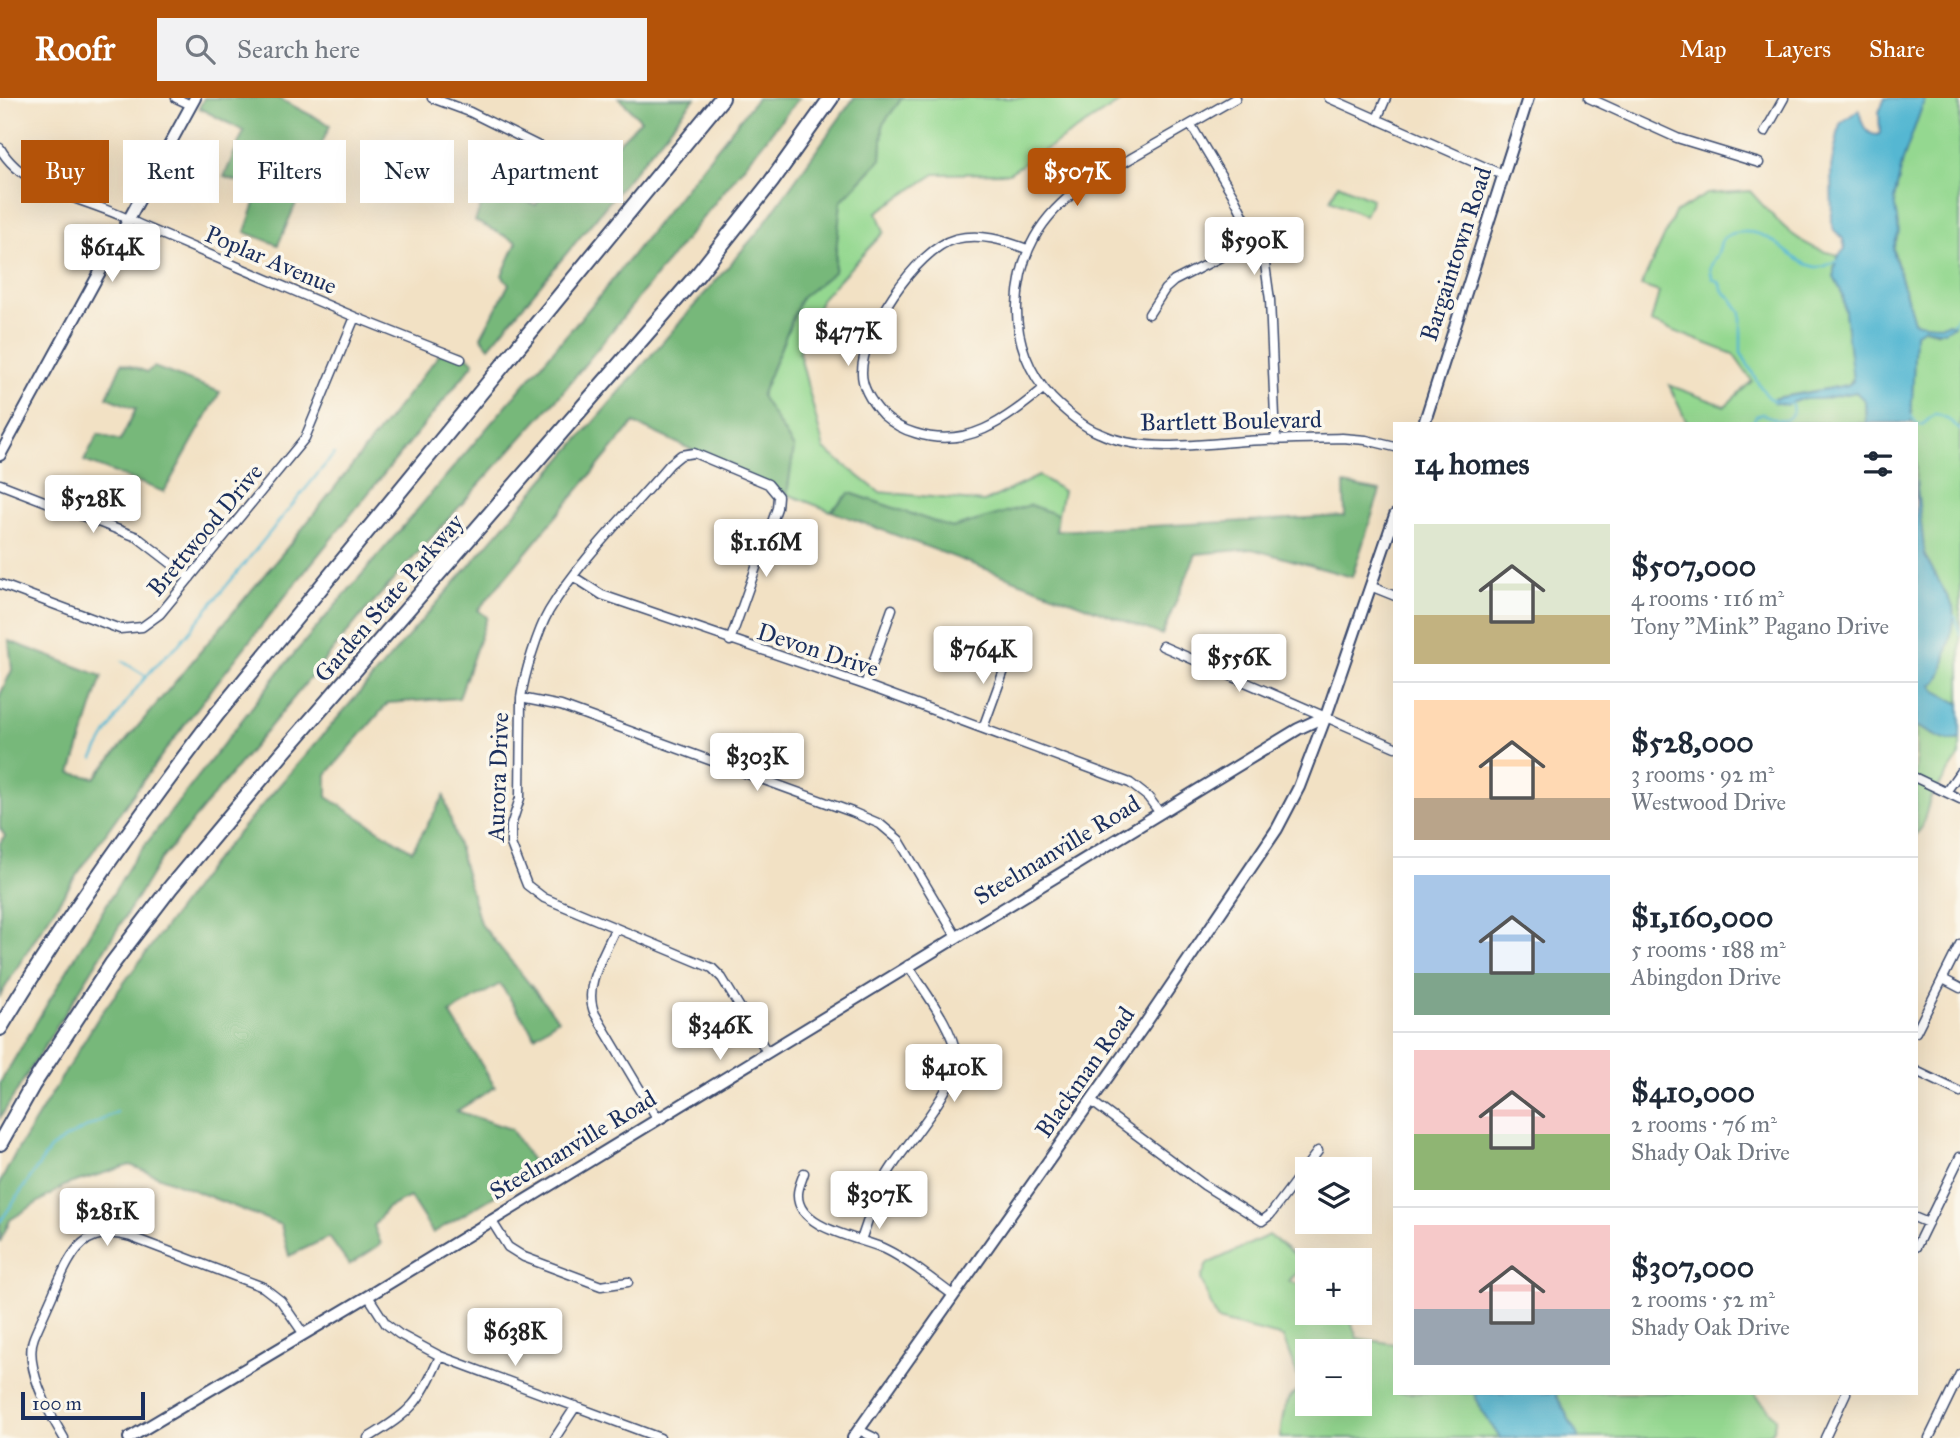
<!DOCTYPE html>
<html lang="en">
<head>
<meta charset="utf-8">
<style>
	:root { --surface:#fff; --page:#f2f2f3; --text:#1f2937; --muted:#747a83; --line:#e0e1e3; --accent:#b45309 }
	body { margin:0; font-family:"IM FELL Great Primer",serif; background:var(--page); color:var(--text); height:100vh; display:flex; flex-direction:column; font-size:26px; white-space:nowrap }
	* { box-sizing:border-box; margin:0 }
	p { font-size:23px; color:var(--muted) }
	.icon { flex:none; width:38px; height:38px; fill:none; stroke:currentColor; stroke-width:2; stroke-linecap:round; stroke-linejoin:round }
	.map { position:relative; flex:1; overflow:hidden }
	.drawer { position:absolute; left:1393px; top:324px; width:525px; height:973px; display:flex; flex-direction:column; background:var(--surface); border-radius:0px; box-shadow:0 7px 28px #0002 }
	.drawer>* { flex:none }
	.banner { position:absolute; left:21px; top:42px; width:665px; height:63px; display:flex; gap:14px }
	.fabs { position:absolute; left:1295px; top:1059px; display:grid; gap:14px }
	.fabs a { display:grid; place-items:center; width:77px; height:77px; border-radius:0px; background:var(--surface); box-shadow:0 7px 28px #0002; font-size:35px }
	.scale { position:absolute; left:21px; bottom:18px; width:124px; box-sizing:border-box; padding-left:7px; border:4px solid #1b2f5e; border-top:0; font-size:19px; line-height:24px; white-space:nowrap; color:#1b2f5e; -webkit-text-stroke:5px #fbf7ec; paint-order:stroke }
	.price { position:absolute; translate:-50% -60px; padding:0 16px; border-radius:7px; background:#fff; color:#222; font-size:23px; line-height:46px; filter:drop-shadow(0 2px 4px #0008) }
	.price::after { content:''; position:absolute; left:50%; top:42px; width:21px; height:16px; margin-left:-10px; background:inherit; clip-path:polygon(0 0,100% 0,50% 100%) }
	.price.active { background:var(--accent); color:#fff }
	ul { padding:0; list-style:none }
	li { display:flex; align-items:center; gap:21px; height:175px; padding:0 21px }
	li+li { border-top:2px solid var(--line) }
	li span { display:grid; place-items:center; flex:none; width:196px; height:140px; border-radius:0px; color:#555 }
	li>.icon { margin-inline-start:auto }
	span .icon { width:84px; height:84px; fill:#fffc; stroke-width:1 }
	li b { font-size:30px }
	h2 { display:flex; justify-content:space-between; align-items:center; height:84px; padding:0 21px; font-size:30px }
	.chip { padding:0 24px; border-radius:0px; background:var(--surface); box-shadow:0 7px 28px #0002; font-size:24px; line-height:63px }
	.chip.active { background:var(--accent); color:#fff }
	header { display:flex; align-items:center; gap:42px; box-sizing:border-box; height:98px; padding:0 35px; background:var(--accent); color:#fff }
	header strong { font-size:33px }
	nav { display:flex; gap:38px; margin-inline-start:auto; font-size:24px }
	.search { width:490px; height:63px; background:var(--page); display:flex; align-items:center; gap:18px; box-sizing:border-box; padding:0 24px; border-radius:0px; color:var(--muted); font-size:26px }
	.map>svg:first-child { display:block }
</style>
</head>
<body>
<header>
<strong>Roofr</strong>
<div class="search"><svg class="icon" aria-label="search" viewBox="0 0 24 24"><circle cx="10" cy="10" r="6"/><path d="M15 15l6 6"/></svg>Search here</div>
<nav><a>Map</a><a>Layers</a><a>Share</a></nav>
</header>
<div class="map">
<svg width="1960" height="1340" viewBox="0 0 1960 1340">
	<rect width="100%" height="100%" fill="#fbf7ec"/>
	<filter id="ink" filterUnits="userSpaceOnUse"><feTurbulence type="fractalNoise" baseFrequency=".0143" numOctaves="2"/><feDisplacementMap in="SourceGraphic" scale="14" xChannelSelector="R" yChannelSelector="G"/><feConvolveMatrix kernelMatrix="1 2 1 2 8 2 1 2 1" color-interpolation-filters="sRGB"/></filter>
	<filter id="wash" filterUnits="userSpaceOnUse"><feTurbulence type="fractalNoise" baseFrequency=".00686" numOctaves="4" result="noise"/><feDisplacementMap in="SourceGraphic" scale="28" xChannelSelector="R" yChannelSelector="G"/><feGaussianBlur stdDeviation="1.57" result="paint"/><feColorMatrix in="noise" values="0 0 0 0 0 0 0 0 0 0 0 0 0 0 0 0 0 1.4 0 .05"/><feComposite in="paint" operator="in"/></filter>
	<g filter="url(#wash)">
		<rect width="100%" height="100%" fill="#f2e1c4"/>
		<!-- green -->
		<path fill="#94d890" stroke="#588477" stroke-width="2" fill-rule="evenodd" d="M902 0H1126L1009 75 935 76 877 114 884 134 822 200 799 254 824 351 879 394 984 404 1039 378 1063 393 1058 417 1030 408 952 430 850 395 831 413 787 396 794 350 761 298 801 200 834 173 841 103 881 61 883 26Z
			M1925 0H1960V606L1936 593 1932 589 1942 574 1954 523 1953 509 1925 458 1921 442 1916 381V326L1911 325 1915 236 1924 230 1938 234 1947 227C1939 228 1921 226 1914 224L1893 150 1897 140 1894 102 1903 62Z
			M1338 86 1372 101 1365 118 1330 102Z
			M1750 93C1776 122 1799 151 1839 157L1834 170V179L1843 197 1853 280 1848 287 1774 300 1773 304 1788 306 1801 301H1821L1856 294 1865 303 1866 325H1687L1669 287 1725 308 1752 283 1733 256 1651 224 1659 194 1641 188 1675 115 1707 96Z
			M1916 628C1930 635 1945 647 1960 641V657L1930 701 1922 729 1916 737Z
			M1269 1137 1306 1165 1289 1183 1307 1189V1214L1348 1215 1357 1240 1395 1246V1295H1474L1481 1311 1500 1340H1280C1283 1315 1282 1306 1301 1288L1283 1239 1217 1222 1201 1181 1207 1166ZM1307 1253H1360V1306H1307Z
			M1555 1295H1754L1776 1320 1772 1335 1738 1340H1579Z"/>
		<!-- forest -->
		<path fill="#77b87a" stroke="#49746c" stroke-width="2" d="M204 0H278L330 27 278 147 245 134 260 91 224 79 244 33 199 10Z
			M619 0H695L489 249 481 239 509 186 502 177 517 144 475 123 489 88 536 107 559 62 587 77 641 22Z
			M757 0H799L561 296 360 519 159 764 0 1020V985L132 764 283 569 598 200Z
			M854 0H902L883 26 881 61 841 103 834 174 801 200 761 298 794 350 787 396 634 325 478 512 487 519 459 600 388 605 327 676V699L412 753 444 698 480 825 558 921 535 938 500 886 450 915 495 989 457 1013 511 1031 538 1072 433 1135 410 1099 387 1110 374 1128 381 1146 349 1167 329 1139 289 1158 281 1127 130 1067 66 1087 10 1122 0 1144V1085L15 1056 98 920 213 764 758 134Z
			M442 253 463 254 474 265C310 469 133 673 0 898V745L5 738 0 730V638L2 633 0 632V597L12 572 9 543 102 578 71 675 95 680 291 445Z
			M122 265 147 274 154 269 220 294 164 394 84 363 98 336 120 343 136 311 107 299Z
			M1344 386 1380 393 1352 479 1252 451 1196 456 1162 537 831 413 850 395 952 430 1030 407 1058 417 1056 433 1345 418Z"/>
		<!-- water -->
		<path fill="#54b7d2" stroke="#387398" stroke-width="2" d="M1885 0H1925L1903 62 1894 102 1899 134 1893 150 1894 156 1914 224C1924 226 1940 229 1949 225L1954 227 1944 233 1924 230 1915 236 1911 325H1866L1865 303 1856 294 1821 301H1801L1786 307 1773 304V301L1848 287 1853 283 1843 197 1834 179V171L1839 157 1845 151 1843 141 1834 132 1832 126 1831 69 1840 26 1859 11C1861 23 1864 37 1878 37L1880 35 1879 14Z
			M1916 381 1925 458 1953 509 1954 523 1942 574 1937 583 1932 587 1936 593 1960 606V641C1944 647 1930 634 1916 628Z
			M1474 1295H1555L1579 1340H1500L1481 1311Z"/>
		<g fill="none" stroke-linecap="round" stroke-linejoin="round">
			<!-- stream -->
			<path stroke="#54b7d2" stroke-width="2.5" d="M1953 225 1960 216
				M1774 303C1762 298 1749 266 1741 255V215L1732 201 1723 193 1719 184 1713 181C1708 169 1711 167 1717 157 1720 152 1719 146 1723 141 1729 135 1735 135 1743 134 1776 133 1787 163 1816 169 1824 171 1829 165 1837 163
				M1911 318 1917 326 1922 327 1935 316C1946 317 1952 325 1960 332
				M1752 326 1756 318 1762 316C1774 319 1785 330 1793 314L1792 307 1787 304
				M1954 518 1956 520 1960 537
				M122 563 146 578
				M93 660C116 618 140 578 178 547L334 356
				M0 1124 50 1051 64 1041 117 1014"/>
		</g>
	</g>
	<g filter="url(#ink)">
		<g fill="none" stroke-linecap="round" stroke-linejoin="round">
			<defs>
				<path id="street" d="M176 0 191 7
					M432 0 470 14 573 65
					M1236 0 1083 88C1040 118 1019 155 1017 208 1016 242 1029 276 1052 300 1065 313 1081 328 1099 335 1143 356 1199 346 1246 343 1278 341 1310 341 1342 340L1366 342 1395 349
					M1329 0 1503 77
					M1589 0 1677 40 1759 65
					M1377 21 1386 0
					M1191 27 1234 99 1264 159 1270 202 1276 342
					M1765 34 1784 0
					M0 50C25 95 96 102 138 126L355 219 461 261
					M1027 151C1003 142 981 135 955 141 916 151 861 236 862 275 862 291 873 306 883 317 892 325 904 332 915 335 967 352 1005 322 1043 291
					M1149 216 1165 191 1174 183 1256 141
					M0 386 137 439 190 480
					M574 479 602 497 865 587 1130 685 1148 699 1160 715
					M0 486 120 531 142 529 160 516 305 340 355 219
					M1370 488 1395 498
					M730 543 777 410 778 398 768 386 694 355 681 357 670 366C630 413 581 460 549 513 538 532 524 577 521 600L520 700 511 728V746L527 787 544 800 712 870 722 880 767 954
					M1162 548 1395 649
					M865 587 892 511
					M521 600 561 608 852 714 880 726 899 742 956 838
					M983 630 1010 556
					M1916 680 1960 701
					M1946 694 1960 674
					M615 831C604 857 582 889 595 916L657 1020
					M1943 881 1960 890
					M1916 934 1960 846
					M1916 973 1960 994
					M1091 1003 1204 1087 1262 1123 1270 1117 1318 1053
					M804 1075C802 1082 798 1089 798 1096 796 1131 862 1140 885 1151 910 1163 931 1181 953 1197
					M1916 1120 1928 1125
					M491 1122 508 1149 524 1159 601 1188 628 1184
					M861 1142C869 1120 875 1097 887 1077 904 1047 959 990 956 957 953 929 923 892 908 867
					M1916 1149 1960 1059
					M368 1198 386 1226 399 1236 440 1258 660 1340
					M859 1332 875 1340
					M64 1340C49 1315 23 1266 34 1239 41 1222 49 1206 56 1189 73 1152 85 1126 131 1139L263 1189 281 1203 303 1235
					M368 1340C411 1314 420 1305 440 1258
					M555 1340 576 1308
					M1825 1340 1846 1295
					M1929 1340 1960 1276"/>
				<path id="secondary" d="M1424 326 1528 0
					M0 357 195 0
					M129 1340 368 1198 1298 631 1326 618
					M853 1340 1143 929 1277 731 1299 689 1326 618 1395 417"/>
				<path id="highway" d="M0 930C65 821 140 717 217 616L722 0
					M0 1045 32 988 112 866 170 790 281 657 699 175 771 84 831 0"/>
			</defs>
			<!-- street casing -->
			<use href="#street" stroke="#3b4a6d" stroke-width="11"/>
			<!-- secondary casing -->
			<use href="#secondary" stroke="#3b4a6d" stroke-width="14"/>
			<!-- highway casing -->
			<use href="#highway" stroke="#3b4a6d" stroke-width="18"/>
			<!-- street -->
			<use href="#street" stroke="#fff" stroke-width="8"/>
			<!-- secondary -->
			<use href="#secondary" stroke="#fff" stroke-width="10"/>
			<!-- highway -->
			<use href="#highway" stroke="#fff" stroke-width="14"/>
		</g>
	</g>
	<g text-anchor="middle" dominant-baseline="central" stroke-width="7" stroke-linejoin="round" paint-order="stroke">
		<!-- street labels -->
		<g font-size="24" fill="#1b2f5e" stroke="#fbf7ec">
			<text transform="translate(1456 156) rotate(-72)">Bargaintown Road</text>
			<text transform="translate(271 162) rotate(23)">Poplar Avenue</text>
			<text transform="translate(1231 323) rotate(-1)">Bartlett Boulevard</text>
			<text transform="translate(205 432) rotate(-50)">Brettwood Drive</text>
			<text transform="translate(389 500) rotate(-49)">Garden State Parkway</text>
			<text transform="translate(818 552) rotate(18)">Devon Drive</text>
			<text transform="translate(498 679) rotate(-88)">Aurora Drive</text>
			<text transform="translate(1057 752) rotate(-31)">Steelmanville Road</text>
			<text transform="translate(1085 974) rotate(-55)">Blackman Road</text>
			<text transform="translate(573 1047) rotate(-31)">Steelmanville Road</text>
		</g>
	</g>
</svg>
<div class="fabs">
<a><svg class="icon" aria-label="layers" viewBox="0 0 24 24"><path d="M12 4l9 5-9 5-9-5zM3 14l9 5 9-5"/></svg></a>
<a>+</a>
<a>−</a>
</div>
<div class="scale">100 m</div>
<b class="price active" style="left:1077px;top:110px">$507K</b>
<b class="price" style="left:1254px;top:179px">$590K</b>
<b class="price" style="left:112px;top:186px">$614K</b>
<b class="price" style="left:848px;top:270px">$477K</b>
<b class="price" style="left:93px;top:437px">$528K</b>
<b class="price" style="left:766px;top:481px">$1.16M</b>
<b class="price" style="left:983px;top:588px">$764K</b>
<b class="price" style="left:1239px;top:596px">$556K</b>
<b class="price" style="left:757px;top:695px">$303K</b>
<b class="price" style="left:720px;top:964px">$346K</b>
<b class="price" style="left:954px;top:1006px">$410K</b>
<b class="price" style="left:879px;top:1133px">$307K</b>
<b class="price" style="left:107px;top:1150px">$281K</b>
<b class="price" style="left:515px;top:1270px">$638K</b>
<div class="banner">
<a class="chip active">Buy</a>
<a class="chip">Rent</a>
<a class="chip">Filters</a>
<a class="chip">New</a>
<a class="chip">Apartment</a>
</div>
<section class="drawer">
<h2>14 homes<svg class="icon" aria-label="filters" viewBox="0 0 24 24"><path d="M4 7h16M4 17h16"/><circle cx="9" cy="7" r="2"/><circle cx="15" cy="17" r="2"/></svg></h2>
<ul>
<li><span style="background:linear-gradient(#dfe7d0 65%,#c2b280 0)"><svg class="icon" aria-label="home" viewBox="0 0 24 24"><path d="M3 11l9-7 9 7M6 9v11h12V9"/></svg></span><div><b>$507,000</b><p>4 rooms · 116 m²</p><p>Tony &quot;Mink&quot; Pagano Drive</p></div></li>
<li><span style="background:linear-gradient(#ffd9b3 70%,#b9a48a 0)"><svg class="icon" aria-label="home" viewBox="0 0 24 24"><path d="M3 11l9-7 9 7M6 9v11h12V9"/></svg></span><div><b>$528,000</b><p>3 rooms · 92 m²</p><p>Westwood Drive</p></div></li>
<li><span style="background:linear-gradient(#a9c7e8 70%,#7fa58c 0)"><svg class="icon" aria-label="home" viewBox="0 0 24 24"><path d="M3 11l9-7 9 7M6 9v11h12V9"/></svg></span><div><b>$1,160,000</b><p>5 rooms · 188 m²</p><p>Abingdon Drive</p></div></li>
<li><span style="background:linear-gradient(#f6c9c9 60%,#8fb573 0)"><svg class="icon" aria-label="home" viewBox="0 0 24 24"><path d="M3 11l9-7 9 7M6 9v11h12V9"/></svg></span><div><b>$410,000</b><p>2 rooms · 76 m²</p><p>Shady Oak Drive</p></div></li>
<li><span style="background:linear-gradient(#f6c9c9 60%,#9aa5b1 0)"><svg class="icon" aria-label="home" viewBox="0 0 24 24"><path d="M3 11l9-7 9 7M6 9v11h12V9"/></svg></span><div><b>$307,000</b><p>2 rooms · 52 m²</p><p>Shady Oak Drive</p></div></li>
</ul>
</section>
</div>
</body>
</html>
